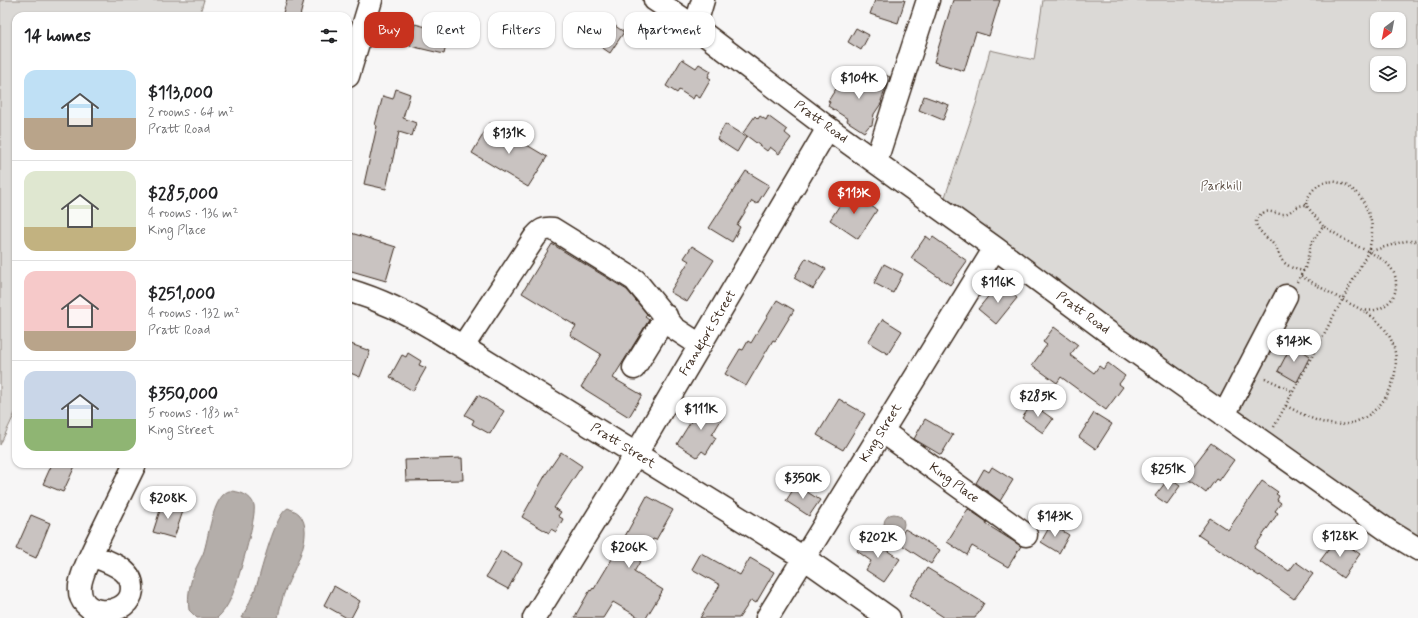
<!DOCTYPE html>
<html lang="en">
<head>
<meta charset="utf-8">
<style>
	:root { --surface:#fff; --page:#f6f6f6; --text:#202124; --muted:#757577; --line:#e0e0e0; --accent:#c8321e }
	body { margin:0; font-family:Mynerve,sans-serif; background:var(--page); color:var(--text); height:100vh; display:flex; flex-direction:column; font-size:15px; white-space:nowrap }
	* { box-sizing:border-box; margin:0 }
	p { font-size:13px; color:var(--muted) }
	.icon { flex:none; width:22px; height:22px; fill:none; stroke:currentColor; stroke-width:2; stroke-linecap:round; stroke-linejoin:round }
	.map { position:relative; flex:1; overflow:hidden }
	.sheet { position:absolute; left:12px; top:12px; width:340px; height:456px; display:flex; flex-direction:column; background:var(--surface); border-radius:12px; box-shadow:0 1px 3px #0004 }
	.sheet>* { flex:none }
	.top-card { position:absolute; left:364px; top:12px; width:380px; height:36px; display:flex; gap:8px }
	.needle { width:26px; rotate:212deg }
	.tools { position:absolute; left:1370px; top:12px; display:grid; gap:8px }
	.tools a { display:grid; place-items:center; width:36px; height:36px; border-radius:8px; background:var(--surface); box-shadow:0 1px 3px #0004; font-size:20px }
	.price { position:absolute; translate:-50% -34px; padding:0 9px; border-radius:14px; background:#fff; color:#222; font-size:13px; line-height:26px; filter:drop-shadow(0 1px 2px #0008) }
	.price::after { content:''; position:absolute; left:50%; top:24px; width:12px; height:9px; margin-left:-6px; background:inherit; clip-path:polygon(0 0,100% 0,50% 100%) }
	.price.on { background:var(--accent); color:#fff }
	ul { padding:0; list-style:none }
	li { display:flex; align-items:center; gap:12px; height:100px; padding:0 12px }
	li+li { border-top:1px solid var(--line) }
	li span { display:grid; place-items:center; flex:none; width:112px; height:80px; border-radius:12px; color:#555 }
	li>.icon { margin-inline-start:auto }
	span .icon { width:48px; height:48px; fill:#fffc; stroke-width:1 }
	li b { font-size:17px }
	h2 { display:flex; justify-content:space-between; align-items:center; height:48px; padding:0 12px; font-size:17px }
	.chip { padding:0 14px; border-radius:12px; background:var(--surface); box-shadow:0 1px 3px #0004; font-size:14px; line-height:36px }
	.chip.on { background:var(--accent); color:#fff }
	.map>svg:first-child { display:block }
</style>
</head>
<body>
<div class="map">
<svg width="1418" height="618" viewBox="0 0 1418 618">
	<rect width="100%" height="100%" fill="#f7f6f6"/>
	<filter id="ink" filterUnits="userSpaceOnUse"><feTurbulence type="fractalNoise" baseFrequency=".025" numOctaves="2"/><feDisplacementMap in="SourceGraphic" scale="8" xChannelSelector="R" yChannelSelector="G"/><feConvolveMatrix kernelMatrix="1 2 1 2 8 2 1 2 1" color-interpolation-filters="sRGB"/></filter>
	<g filter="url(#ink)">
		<!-- green -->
		<path fill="#dbd9d6" stroke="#8b827a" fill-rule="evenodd" d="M0 0H204L199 16H16V411L0 445Z
			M1043 0H1418V549L941 209 977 101 990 50 1034 60ZM1377 19H1399V41H1377ZM1377 63H1399V85H1377Z"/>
		<!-- water -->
		<path fill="#b4aeaa" stroke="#847972" d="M229 491C239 491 251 495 254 505 257 517 237 585 231 598 228 605 223 613 217 618H197L189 610C187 596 190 581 196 568 198 563 201 559 203 554 209 538 212 497 229 491Z
			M288 508C292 510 296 511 299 514 316 533 293 570 286 588 282 598 280 608 278 618H242C247 607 253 596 257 584 262 569 275 514 288 508Z
			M884 524a10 10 0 1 1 20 0a10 10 0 1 1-20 0Z"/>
		<!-- building -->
		<path fill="#c9c3c1" stroke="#3b2a1e" d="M287 0H304L300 16H282Z
			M875 0H905L898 23 870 14Z
			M953 0H1000L989 36 976 32 964 71 934 62Z
			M599 15 624 32 610 53 585 36Z
			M415 24 449 33 444 54 410 46Z
			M856 28 869 35 861 50 848 42Z
			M682 59 696 68 699 64 711 71 708 77 711 79 700 98 695 95 693 99 679 90 677 93 666 86Z
			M874 70 890 77 881 101 882 102 874 114 872 125 869 126 864 132 847 121 848 119 828 106 830 102 828 101 845 75 866 89Z
			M396 89 410 94 403 118 416 123 412 136 399 132 386 189 364 184 377 126 375 125 383 96 393 99Z
			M924 96 949 105 943 120 919 110Z
			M755 116 758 119 760 116 766 120 768 116 787 130 785 133 791 138 779 154 770 147 767 151 743 133Z
			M490 123 547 157 528 187 472 153Z
			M725 124 746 137 737 152 717 139Z
			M746 171 769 185 757 204 752 201 737 225 740 227 732 242 709 228Z
			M849 191 877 210 858 239 830 220Z
			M348 232 396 247 386 281 348 270Z
			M926 236 931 240 933 237 967 261 950 285 911 258Z
			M552 244 627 290 647 314 645 317 649 320 613 378 642 395 629 417 581 387 601 354 570 335 576 326 522 293Z
			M692 246 714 260 687 302 670 292 689 261 684 258Z
			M806 258 826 269 813 289 794 278Z
			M884 264 903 274 893 293 874 283Z
			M999 283 1017 298 996 324 978 309Z
			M777 300 794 310 775 341 773 340 746 386 725 374 740 349 743 350 748 341 751 343Z
			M883 319 902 331 888 354 868 342Z
			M1054 327 1078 345 1070 355 1094 373 1099 366 1103 369 1108 363 1125 376 1119 384 1123 387 1106 410 1061 377 1057 383 1032 365 1047 345 1043 342Z
			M348 343 370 351 360 377 348 372Z
			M1292 344 1310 356 1297 382 1278 371Z
			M408 353 421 361 419 365 426 368 413 391 390 377 402 355 406 357Z
			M478 395 504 411 490 434 472 424 474 420 465 415Z
			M839 399 865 414 843 450 817 435Z
			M703 402 724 415 712 435 716 438 706 454 702 451 697 457 677 444Z
			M1032 404 1053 419 1043 433 1022 418Z
			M1094 413 1112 424 1096 449 1079 437Z
			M925 419 953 435 941 455 914 439Z
			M1211 443 1234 460 1219 481 1216 479 1206 493 1185 477Z
			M561 452 582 466 554 508 561 512 558 516 563 519 556 532 551 529 549 533 522 517 546 474Z
			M462 458 463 480 406 481 405 460Z
			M52 464H76L63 492 43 484Z
			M992 467 1013 480 1000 501 976 483 984 469 989 472Z
			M1169 478 1180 486 1167 504 1155 496Z
			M1262 481 1278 492 1276 494 1279 496 1277 500 1281 503 1275 511 1278 513 1254 548 1289 571 1296 562 1313 574 1294 599 1260 575 1259 576 1198 535 1210 518 1228 530Z
			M796 485 820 500 809 516 786 501Z
			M647 496 673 510 656 540 653 539 634 572 663 590 646 618H640L613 602 603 618H574L590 590 591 591 593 588 594 589 618 549Z
			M163 501 184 508 174 538 153 532Z
			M968 509 987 522 986 524 1021 546 1008 567 972 546 967 555 947 542Z
			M31 515 50 523 36 558 16 549Z
			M1051 524 1069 535 1059 553 1041 542Z
			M905 529 940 550 931 564 897 542Z
			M866 537 900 559 884 582 866 570 871 561 857 551Z
			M1337 538 1360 554 1343 578 1320 561Z
			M501 551 522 563 508 589 486 577Z
			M701 553 740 575 750 558 774 572 756 603 751 600 739 618H700L720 585 692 569Z
			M927 568 984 603 975 618H945L910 595Z
			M334 586 360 601 351 618H347L324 605Z"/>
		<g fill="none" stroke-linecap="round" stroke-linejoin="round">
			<defs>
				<path id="minor" d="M655 0 695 27 828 128 995 248 1120 341 1390 532 1418 549
					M695 27 703 0
					M348 76 371 0
					M876 161 928 0
					M348 290C381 300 405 312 434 329L804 558 889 618
					M463 346 535 237C541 230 544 228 553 229L635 280 674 328 700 345
					M634 368 666 316
					M1224 415 1286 296
					M882 431 1026 535
					M91 555C109 562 138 570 131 595 123 618 77 618 80 586 81 574 91 555 96 544 109 517 122 491 135 464
					M534 618 636 454 828 128
					M767 618 995 248"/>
			</defs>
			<!-- minor casing -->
			<use href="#minor" stroke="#3b2a1e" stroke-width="25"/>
			<!-- path -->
			<path stroke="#3b2a1e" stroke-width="2.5" stroke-dasharray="1 3" stroke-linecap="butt" d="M1323 226 1306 205C1307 199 1309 194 1314 189 1329 173 1353 185 1363 201 1366 207 1369 214 1371 221 1373 231 1372 242 1368 251
				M1304 271C1298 270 1291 268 1286 264 1280 260 1279 252 1275 246 1269 238 1244 223 1263 213 1269 209 1277 215 1284 214 1293 212 1295 205 1306 205
				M1297 282 1305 268 1311 244 1323 226C1331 231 1339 236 1347 241 1364 251 1396 259 1396 283 1396 290 1395 295 1391 300 1383 309 1373 312 1363 310
				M1289 331 1317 347 1368 252 1405 241H1418
				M1265 378 1294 392
				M1286 406C1305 415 1325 428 1347 424 1389 416 1411 362 1384 328 1373 314 1356 307 1341 299 1328 292 1315 284 1301 276
				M1274 427 1317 347"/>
			<!-- minor -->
			<use href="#minor" stroke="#fff" stroke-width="22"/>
		</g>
	</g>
	<g text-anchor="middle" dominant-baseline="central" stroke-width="3" stroke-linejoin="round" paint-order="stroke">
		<!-- street labels -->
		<g font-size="13" fill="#3b2a1e" stroke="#fff">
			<text transform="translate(821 122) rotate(36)">Pratt Road</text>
			<text transform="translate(1083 313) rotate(36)">Pratt Road</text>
			<text transform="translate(708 333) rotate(-59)">Frankfort Street</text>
			<text transform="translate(881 433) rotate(-58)">King Street</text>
			<text transform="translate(623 446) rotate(32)">Pratt Street</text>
			<text transform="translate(954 483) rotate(36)">King Place</text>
		</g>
		<!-- park labels -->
		<g font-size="13" fill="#63564c" stroke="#fff">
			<text x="1221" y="186">Parkhill</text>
		</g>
	</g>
</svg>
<div class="tools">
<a><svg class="needle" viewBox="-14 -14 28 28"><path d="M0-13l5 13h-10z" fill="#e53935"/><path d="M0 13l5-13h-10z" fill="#757577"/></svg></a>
<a><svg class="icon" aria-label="layers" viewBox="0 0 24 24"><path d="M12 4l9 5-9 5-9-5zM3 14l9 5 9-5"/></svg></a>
</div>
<b class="price" style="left:859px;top:100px">$104K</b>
<b class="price" style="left:509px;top:155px">$131K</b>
<b class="price on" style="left:854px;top:215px">$113K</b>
<b class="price" style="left:998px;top:304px">$116K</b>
<b class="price" style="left:1294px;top:363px">$143K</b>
<b class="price" style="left:1038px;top:418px">$285K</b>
<b class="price" style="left:701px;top:431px">$111K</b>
<b class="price" style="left:1168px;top:491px">$251K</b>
<b class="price" style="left:803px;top:500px">$350K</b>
<b class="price" style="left:168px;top:520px">$208K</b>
<b class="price" style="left:1055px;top:538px">$143K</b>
<b class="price" style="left:1340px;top:558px">$128K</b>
<b class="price" style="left:878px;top:559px">$202K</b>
<b class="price" style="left:629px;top:569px">$206K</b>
<div class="top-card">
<a class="chip on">Buy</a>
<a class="chip">Rent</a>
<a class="chip">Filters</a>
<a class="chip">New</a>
<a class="chip">Apartment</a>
</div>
<section class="sheet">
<h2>14 homes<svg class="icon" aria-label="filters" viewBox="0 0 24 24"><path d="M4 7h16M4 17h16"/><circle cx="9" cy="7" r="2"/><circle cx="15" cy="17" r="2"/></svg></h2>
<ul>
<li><span style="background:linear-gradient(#bfe0f5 60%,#b9a48a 0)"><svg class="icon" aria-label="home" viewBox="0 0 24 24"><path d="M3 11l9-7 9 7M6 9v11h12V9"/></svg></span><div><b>$113,000</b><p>2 rooms · 64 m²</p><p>Pratt Road</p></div></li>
<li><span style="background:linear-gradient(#dfe7d0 70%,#c2b280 0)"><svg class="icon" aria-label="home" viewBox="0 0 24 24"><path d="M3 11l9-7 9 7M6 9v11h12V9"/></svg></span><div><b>$285,000</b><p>4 rooms · 136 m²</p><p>King Place</p></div></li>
<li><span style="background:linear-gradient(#f6c9c9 75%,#b9a48a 0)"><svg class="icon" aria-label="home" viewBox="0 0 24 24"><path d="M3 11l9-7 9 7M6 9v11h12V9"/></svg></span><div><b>$251,000</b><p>4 rooms · 132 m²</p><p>Pratt Road</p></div></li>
<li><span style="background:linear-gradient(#c9d6e8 60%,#8fb573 0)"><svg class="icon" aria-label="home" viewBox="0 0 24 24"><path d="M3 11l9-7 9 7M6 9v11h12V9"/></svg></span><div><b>$350,000</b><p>5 rooms · 183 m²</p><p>King Street</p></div></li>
</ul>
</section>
</div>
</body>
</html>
